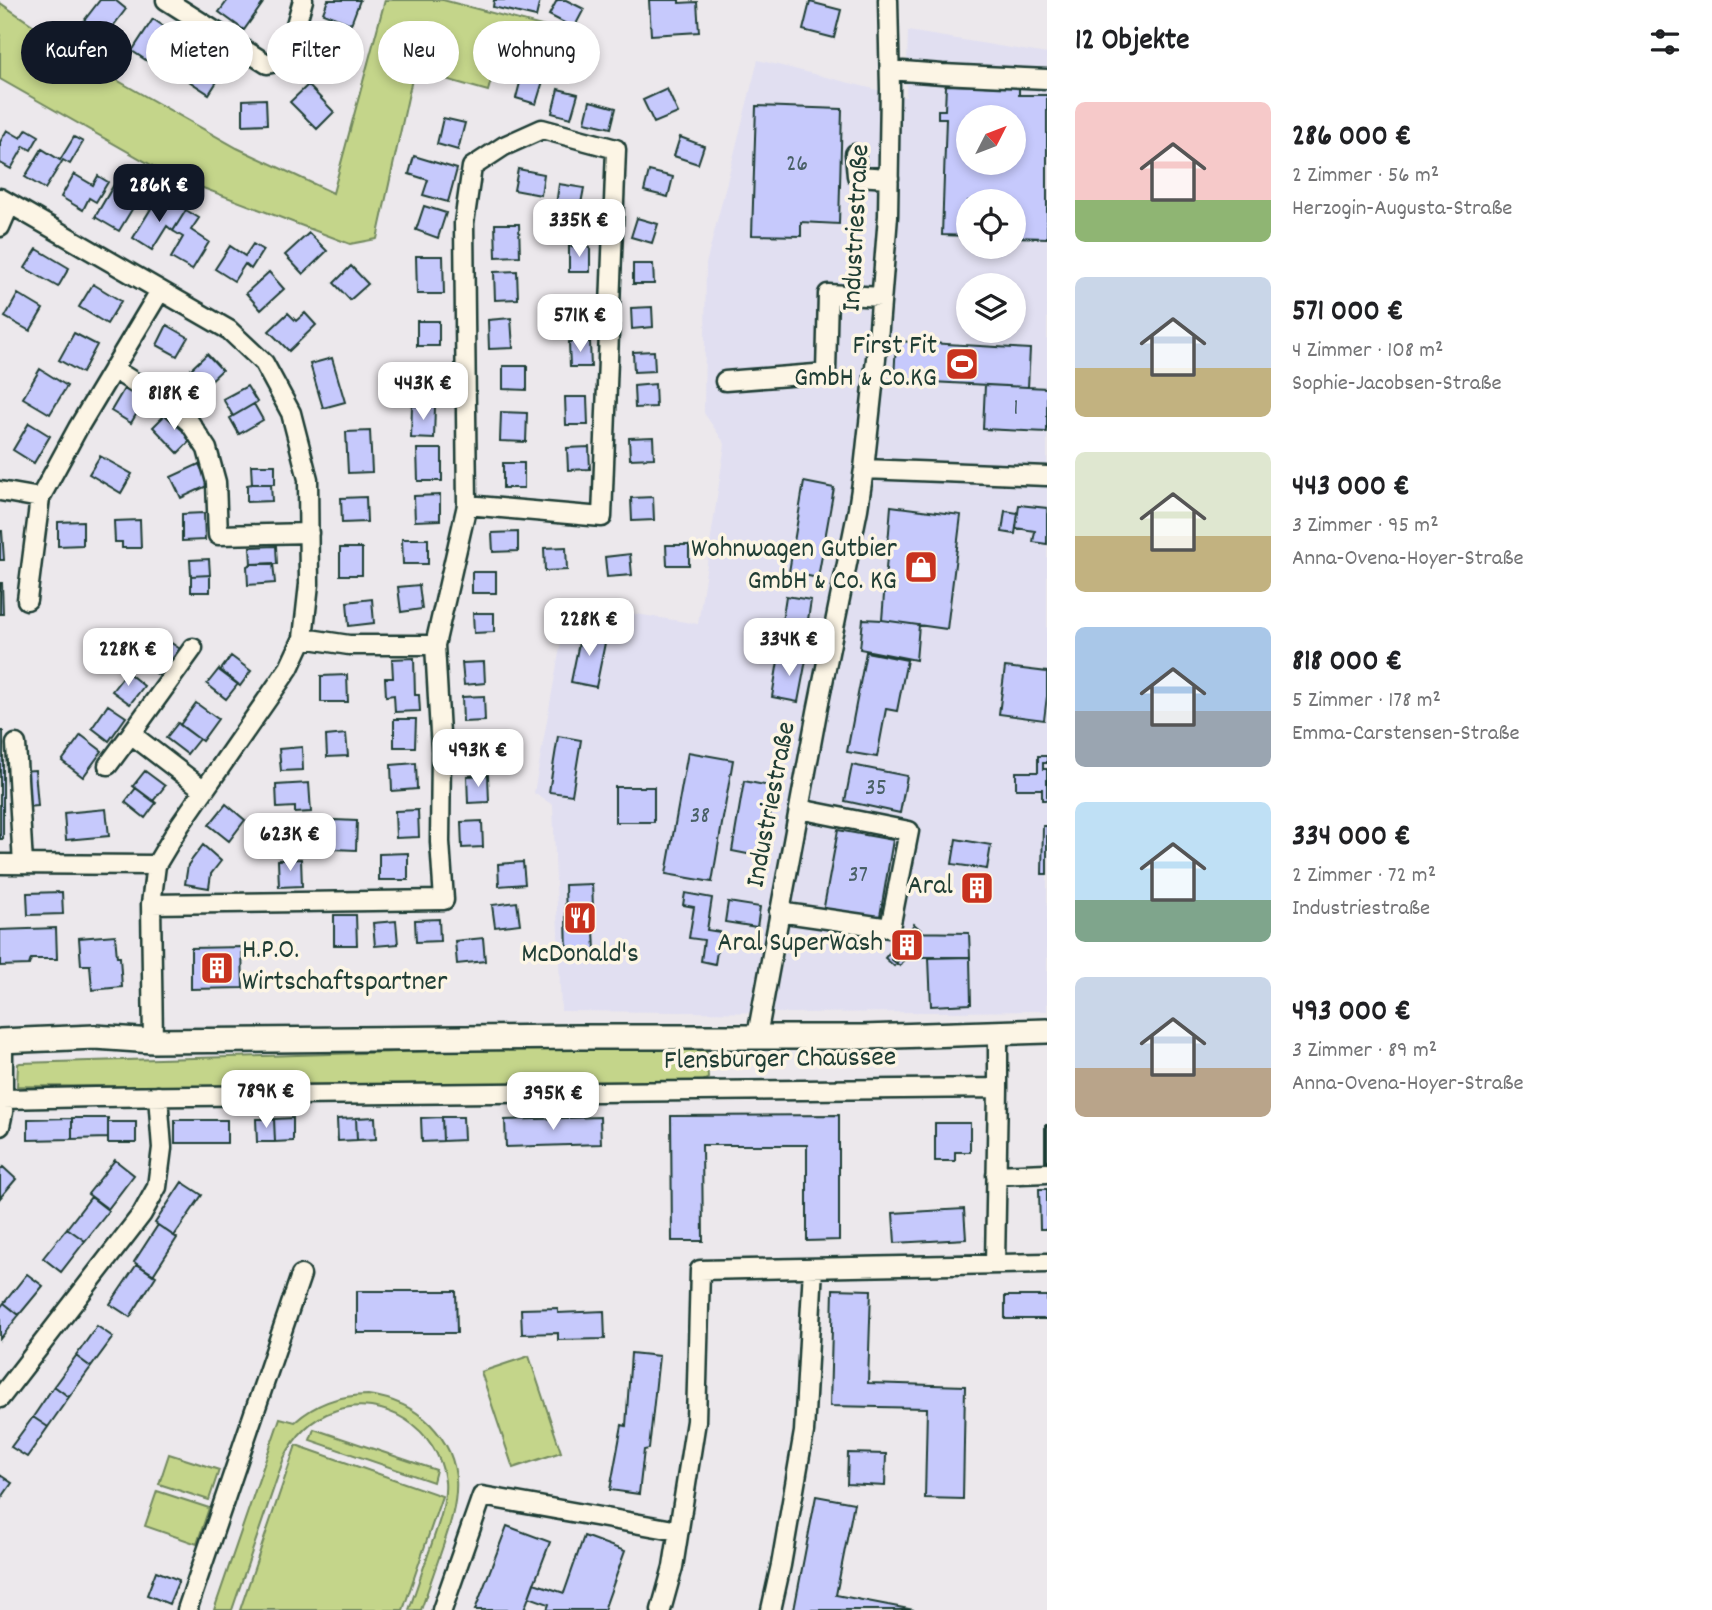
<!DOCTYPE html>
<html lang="de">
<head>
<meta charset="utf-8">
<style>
	:root { --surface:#fff; --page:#f2f2f2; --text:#202124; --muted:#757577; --accent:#111827 }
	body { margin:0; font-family:Dekko,sans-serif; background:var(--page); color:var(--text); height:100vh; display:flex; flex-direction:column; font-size:26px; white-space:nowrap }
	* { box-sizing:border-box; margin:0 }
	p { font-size:23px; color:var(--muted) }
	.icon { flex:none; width:38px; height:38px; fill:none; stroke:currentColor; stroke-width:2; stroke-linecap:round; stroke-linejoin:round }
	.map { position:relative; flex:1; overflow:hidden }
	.details { display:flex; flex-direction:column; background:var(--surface); width:665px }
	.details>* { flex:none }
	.banner { position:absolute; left:21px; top:21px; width:665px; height:63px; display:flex; gap:14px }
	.needle { width:46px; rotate:48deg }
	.controls { position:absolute; left:956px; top:105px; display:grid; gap:14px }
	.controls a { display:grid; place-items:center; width:70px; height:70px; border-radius:50%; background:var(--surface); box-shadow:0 4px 10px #0003; font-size:35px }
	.price { position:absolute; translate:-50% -60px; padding:0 16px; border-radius:14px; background:#fff; color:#222; font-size:23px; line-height:46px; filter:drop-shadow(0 2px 4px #0008) }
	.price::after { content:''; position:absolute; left:50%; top:42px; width:21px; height:16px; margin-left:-10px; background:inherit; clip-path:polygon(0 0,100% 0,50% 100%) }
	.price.on { background:var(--accent); color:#fff }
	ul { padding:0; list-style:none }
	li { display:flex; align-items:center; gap:21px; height:175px; padding:0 28px }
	li span { display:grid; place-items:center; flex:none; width:196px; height:140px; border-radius:10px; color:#555 }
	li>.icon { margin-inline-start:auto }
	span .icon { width:84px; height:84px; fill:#fffc; stroke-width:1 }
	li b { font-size:30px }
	h2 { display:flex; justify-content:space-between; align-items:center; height:84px; padding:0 28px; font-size:30px }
	.pill { padding:0 24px; border-radius:32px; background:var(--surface); box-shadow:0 4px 10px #0003; font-size:24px; line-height:63px }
	.pill.on { background:var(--accent); color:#fff }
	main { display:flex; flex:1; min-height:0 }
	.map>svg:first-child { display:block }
</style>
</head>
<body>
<main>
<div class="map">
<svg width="1047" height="1610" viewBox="0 0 1047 1610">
	<rect width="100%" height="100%" fill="#ece8ec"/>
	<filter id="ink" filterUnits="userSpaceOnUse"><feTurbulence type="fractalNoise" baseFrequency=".0143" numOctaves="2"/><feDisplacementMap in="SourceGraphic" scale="14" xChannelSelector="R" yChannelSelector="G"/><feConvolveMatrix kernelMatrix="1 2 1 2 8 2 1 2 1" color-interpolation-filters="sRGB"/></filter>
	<g filter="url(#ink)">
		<!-- built -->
		<path fill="#e1dff1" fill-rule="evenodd" d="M908 31 1047 54V1011L792 1013 561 1011 553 805 534 793 568 603 698 624 725 444 704 413 706 264 758 60 906 97ZM968 117H1013V163H968ZM968 201H1013V247H968ZM968 285H1013V331H968Z"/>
		<!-- green -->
		<path fill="#c4d58a" stroke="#72895f" stroke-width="2" d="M385 0H443L591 39 587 61 502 41 488 91 414 70 377 239 350 244 169 175 0 79V3L99 70 237 148 333 193Z
			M706 1043 708 1078 692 1087 17 1086 18 1064 20 1063Z
			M529 1356 561 1452 513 1468 481 1372Z
			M368 1395C391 1398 413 1407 430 1424 468 1463 458 1503 442 1549 435 1569 428 1590 421 1610H409C416 1590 423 1569 430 1549 437 1527 447 1505 445 1481 439 1429 383 1393 334 1411 311 1419 295 1436 284 1458L232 1610H214L280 1418 295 1422C316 1403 339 1395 368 1395Z
			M314 1429 436 1470 433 1482 310 1440Z
			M296 1445 442 1496 403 1610H240Z
			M169 1454 219 1470 209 1500 159 1484Z
			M157 1491 209 1508 197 1544 145 1526Z"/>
		<!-- building -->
		<path fill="#c6c9fc" stroke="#1f3d34" stroke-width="2" fill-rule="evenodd" d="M100 0H115L126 9 104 38 83 22Z
			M228 0H259L263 3 244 30 219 12Z
			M328 0H360L351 24 323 13Z
			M494 0H540L536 17 493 7Z
			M557 0H566L584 9 574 28 549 15Z
			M649 0H679V3L697 2 699 32 651 35Z
			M810 2 841 10 834 38 803 30Z
			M153 19 178 36 158 68 132 51Z
			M309 29 343 43 334 67 299 53Z
			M188 45 225 69 209 94 172 70Z
			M522 75 543 81 536 104 516 98Z
			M308 85 334 112 317 129 290 102Z
			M946 85 1019 87V95H1047V238L1013 237V201H968V236L942 235 946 118H938V110H945ZM968 117H1013V163H968Z
			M558 89 578 94 571 118 552 113Z
			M667 89 678 113 654 123 643 100Z
			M266 99 267 124 243 125V100Z
			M590 101 616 108 611 128 585 122Z
			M756 106 842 109 839 224 801 222V236L752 235Z
			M443 118 465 123 458 150 437 144Z
			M27 129 39 136 31 150 24 146 11 169 0 163V142L7 130 21 138Z
			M74 137 83 142 70 164 63 160 45 189 25 177 42 149 60 160Z
			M680 137 704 146 698 164 674 156Z
			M414 156 457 169 448 202 423 195 428 180 409 174Z
			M518 169 544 174 541 195 514 190Z
			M649 171 673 177 668 197 644 191Z
			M74 174 93 185 98 176 108 182 96 202 89 198 83 210 61 197Z
			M132 178 149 188 141 203 137 201 119 231 95 217 115 183 125 189Z
			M559 184 584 188 580 209 556 205Z
			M168 199 186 210 173 231 167 226 152 250 133 238 152 207 160 212Z
			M424 206 446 213 438 238 416 230Z
			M186 210 199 218 191 230 209 242 192 270 171 258 183 237 173 231Z
			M637 218 658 224 652 243 631 237Z
			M495 224H519L520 256 496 257Z
			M309 233 327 251 303 274 285 255Z
			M253 244 263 250 251 269 245 264 234 281 215 269 230 246 245 256Z
			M569 246 590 247V272H569Z
			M37 249 69 268 58 287 25 268Z
			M416 256H443L444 294H417Z
			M633 264H653L654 284H633Z
			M351 266 368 284 350 300 334 283Z
			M517 271 518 299 495 300 494 272Z
			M269 272 284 289 261 310 246 293Z
			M93 284 121 301 107 324 79 307Z
			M18 294 43 309 30 331 5 317Z
			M566 297H589V326H566Z
			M652 307 653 327 632 329 631 308Z
			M288 313 296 321 305 313 316 325 289 351 269 331Z
			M511 318 513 348 489 349 488 320Z
			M417 321H439V346H417Z
			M167 325 188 337 177 356 157 345Z
			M74 333 97 345 82 373 59 360Z
			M896 341 1030 349 1028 387 894 380Z
			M569 342H590L591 367H570Z
			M654 351 655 371 634 372 633 352Z
			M207 354 222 370 206 385 191 369Z
			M332 358 345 402 323 408 310 364Z
			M405 365H431L432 390 406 391Z
			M503 366H527V390L503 389Z
			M40 369 67 386 50 414 23 398Z
			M655 384 656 407 635 408 634 386Z
			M985 385 1047 388V432L983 429Z
			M247 386 257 402 233 416 223 399Z
			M124 389 144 401 131 423 111 411Z
			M565 397H587L588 425H566Z
			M254 404 263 420 239 434 230 418Z
			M412 406H435L434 439 411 438Z
			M169 411 194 437 178 453 153 427Z
			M501 412 527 413 526 442 500 441Z
			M29 423 50 436 34 463 13 450Z
			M370 431 372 472 348 473 346 432Z
			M653 437 654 458 630 459 629 438Z
			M589 447 590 469 568 470 567 448Z
			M417 449H442V481H418Z
			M100 456 132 474 121 493 89 474Z
			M503 463H524V488H503Z
			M199 464 209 485 181 498 171 477Z
			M251 465H275V484H252Z
			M804 482 834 488 818 578 789 572Z
			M252 484H271L272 501 247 502V485Z
			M440 495V520L415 521 414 496Z
			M366 497 367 522 342 523 341 498Z
			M653 497 654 520 632 521 631 498Z
			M1019 505 1047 508V544L1033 542 1035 531 1016 528Z
			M891 506 961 515 947 629 882 620Z
			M1005 511 1018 513 1015 534 1002 532Z
			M204 513 205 540 182 541V514Z
			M140 520 141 548H122V542H115L114 521Z
			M83 521V545L58 546V522Z
			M0 531H2L4 560H0Z
			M518 532V551L493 552 492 533Z
			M402 539H428V564H403Z
			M666 545H689V565H667Z
			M276 546 277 564H251L250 547Z
			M566 547 567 570 545 571 544 548Z
			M340 548H362V575H340Z
			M630 554 632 575 607 577 605 557Z
			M209 559 210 575 191 576 190 560Z
			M273 563 275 583 248 585 247 566 251 564Z
			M472 572H496V593H472Z
			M210 575V592H191V576Z
			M0 583H2L3 614H0Z
			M419 585 422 609 401 612 398 587Z
			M786 596 811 600 806 633 781 629Z
			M372 599 374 623 349 626 347 602Z
			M473 613H494V632L474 633Z
			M863 619 882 620 919 625 916 660 860 649Z
			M582 628 607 633 596 687 571 682Z
			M164 638 186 653 166 680 145 666Z
			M866 652 907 660 897 711 886 709 877 757 847 752Z
			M779 655 806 660 798 702 772 697Z
			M231 656 251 671 240 686 220 671Z
			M414 658 415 695H419L420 711 395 712 394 695 386 696 385 678H393L392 659Z
			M484 662 485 683 464 685 462 663Z
			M1005 667 1047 672V696L1044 720 999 714Z
			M219 669 238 684 226 699 207 684Z
			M127 672 144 686 130 704 112 691Z
			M347 675 348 702H321V676Z
			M484 696 485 721 463 722 462 697Z
			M196 703 218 719 202 741 180 725Z
			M108 705 126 717 109 741 92 728Z
			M394 719H416L415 747H394Z
			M178 723 199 739 187 754 166 738Z
			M0 731H3V839H0Z
			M346 734 348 756 327 757 326 736Z
			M81 735 102 751 83 777 62 761Z
			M558 736 581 740 572 795 549 792Z
			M488 737 490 761 462 764 460 739Z
			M302 747 303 770 281 771 279 749Z
			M688 752 733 760 712 882 666 874Z
			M1038 756H1047V763H1043V769H1047V800H1042V789H1016V772H1038Z
			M416 763 417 789 392 791 391 765Z
			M852 765 907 776 900 813 845 801Z
			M35 770 38 806 24 807 21 771Z
			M145 771 165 786 153 801 133 786Z
			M488 775 489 802 468 803 467 776Z
			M744 781 775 787 763 857 732 851Z
			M309 783 311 812 295 813V807L277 808 276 785Z
			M615 787H654V822H615Z
			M136 788 156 803 145 818 125 802Z
			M226 804 245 820 229 841 209 825Z
			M106 809 109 836 66 840 64 813Z
			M418 810 419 837 396 838 395 811Z
			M334 820 357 821 356 850 333 849Z
			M482 821 483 847 462 848 461 822Z
			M1043 826H1047V874H1042Z
			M838 830 893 840 879 922 823 912Z
			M956 839 991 845 987 869 952 864Z
			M203 845 221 861 211 874 209 888 185 884 188 865Z
			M408 853V880H379V854Z
			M301 859 302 886 279 887 278 860Z
			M523 862 525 884 499 886 498 864Z
			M965 880 989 882 988 897 964 895Z
			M592 884 595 952 567 951 565 885Z
			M62 892 63 914 28 915 27 893Z
			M685 893 712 898 707 930 720 932 715 964 701 961 704 940 689 938 694 907 683 905Z
			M517 902 520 924 495 927 492 905Z
			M728 902 760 907 757 927 725 922Z
			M334 915H356L357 945H334Z
			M439 919 440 941 416 942 415 920Z
			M396 921 398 944 375 946 373 923Z
			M914 924 923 932 900 966 891 959Z
			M56 928 57 959H31L29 965 0 966V930Z
			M906 932 969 933 970 957H901L894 966 885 958Z
			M115 935 117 957H120L122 987 92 990 90 965H81L79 938Z
			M483 938 485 961 457 964 455 941Z
			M242 947 243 988 191 989V948Z
			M970 957 971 1004 931 1006 929 958Z
			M839 1115V1240L807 1241V1145H702L703 1241H672L671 1116Z
			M375 1117 376 1139 357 1140 356 1118Z
			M442 1117 443 1141 422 1142 421 1118Z
			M442 1117H463L464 1140 443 1141Z
			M600 1117 601 1144 506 1147 505 1120Z
			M72 1118H108V1138L72 1139Z
			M72 1118V1139L28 1140V1119Z
			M293 1118V1141L275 1142 274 1119Z
			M356 1118 357 1140 338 1141 337 1119Z
			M256 1119H274L275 1142H257Z
			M175 1120H227V1143H175Z
			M108 1122H136V1143H108Z
			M935 1123H970V1152H955V1161H935Z
			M1045 1125H1047V1161H1045Z
			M115 1160 134 1175 108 1209 88 1194Z
			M3 1167 16 1179 0 1198V1170Z
			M182 1182 202 1195 174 1236 155 1223Z
			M1039 1189H1047V1229H1040Z
			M91 1197 109 1211 85 1241 67 1228Z
			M964 1209 966 1239 895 1243 893 1213Z
			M158 1225 177 1238 153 1275 134 1262Z
			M67 1228 85 1241 61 1272 43 1258Z
			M137 1264 156 1276 130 1317 110 1304Z
			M27 1274 43 1286 19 1315 4 1303Z
			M833 1289 871 1290 868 1383 965 1386 963 1499 925 1498 927 1408 830 1406Z
			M357 1291H456L457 1333H357Z
			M1005 1296H1047V1319H1005Z
			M4 1303 19 1315 0 1339V1308Z
			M558 1308V1313L604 1311 605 1339 558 1340V1333L522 1334 521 1309Z
			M97 1326 113 1337 91 1367 76 1356Z
			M631 1353 659 1356 649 1449 644 1450 639 1494 610 1490 622 1425 626 1426Z
			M76 1356 91 1367 69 1397 54 1386Z
			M54 1386 69 1397 48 1427 33 1417Z
			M33 1417 48 1427 27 1457 11 1447Z
			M848 1453 886 1454 885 1486 847 1484Z
			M0 1475 12 1483 0 1500Z
			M816 1496 854 1503 836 1595 914 1610H794Z
			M507 1526 550 1542 524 1610H475Z
			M584 1536 625 1551 604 1610H547L549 1604 529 1597 534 1583 564 1593Z
			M156 1571 179 1580 169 1604 147 1595Z"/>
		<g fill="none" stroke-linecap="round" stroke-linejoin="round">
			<defs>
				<path id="minor" d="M166 0 267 64 286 60 303 0
					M890 70 942 74 1047 79
					M855 154 857 176 889 178
					M0 198 229 330 264 363 291 413 308 479 309 584 303 638 289 668 180 825 156 865 151 904 153 1041
					M0 227 10 204
					M113 369 166 402 190 423 207 449 216 482 218 535 309 533
					M725 381 815 374 826 372 828 294 881 297
					M864 469 1047 476
					M0 491 40 498 27 600
					M40 498 78 428 160 291
					M303 638 349 645H435
					M193 648 131 734 204 790
					M16 744 23 864
					M108 765 131 734
					M0 864 156 865
					M151 904 444 900 440 842 441 751 435 645 467 505 464 223 472 167 504 146 542 129 616 149 602 517 467 505
					M779 912 890 928 909 831 799 809
					M757 1036 817 712 858 509 864 469 878 340 888 216 890 89 888 0
					M3 1099 95 1097 998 1088V1032
					M0 1126 3 1112V1041
					M996 1175 1047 1173
					M995 1264 998 1088
					M0 1398 142 1214 157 1187 162 1148 158 1096
					M187 1610 301 1275
					M442 1610 482 1496 679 1531
					M661 1610 673 1567 696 1421 700 1270 1047 1263
					M771 1610 781 1565 804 1432 813 1268"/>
				<path id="major" d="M0 1041 95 1037 153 1041 578 1037H863L1047 1031"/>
			</defs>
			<!-- minor casing -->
			<use href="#minor" stroke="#1f3d34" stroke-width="23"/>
			<!-- major casing -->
			<use href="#major" stroke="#1f3d34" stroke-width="28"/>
			<!-- minor -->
			<use href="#minor" stroke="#fcf5e5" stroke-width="18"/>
			<!-- major -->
			<use href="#major" stroke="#fcf5e5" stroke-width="23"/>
		</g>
	</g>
	<!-- icons -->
	<defs>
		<symbol id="stadium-square" viewBox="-11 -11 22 22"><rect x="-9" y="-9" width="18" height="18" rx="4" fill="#c8321e" stroke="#fcf5e5"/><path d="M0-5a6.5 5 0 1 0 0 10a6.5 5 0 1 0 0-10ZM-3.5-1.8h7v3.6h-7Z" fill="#fff"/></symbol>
		<symbol id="shop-square" viewBox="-11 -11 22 22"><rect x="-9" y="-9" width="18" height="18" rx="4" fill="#c8321e" stroke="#fcf5e5"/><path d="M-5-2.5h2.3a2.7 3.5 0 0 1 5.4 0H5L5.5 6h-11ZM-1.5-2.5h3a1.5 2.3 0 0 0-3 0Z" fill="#fff"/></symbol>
		<symbol id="building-square" viewBox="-11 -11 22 22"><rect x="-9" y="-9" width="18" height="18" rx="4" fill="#c8321e" stroke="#fcf5e5"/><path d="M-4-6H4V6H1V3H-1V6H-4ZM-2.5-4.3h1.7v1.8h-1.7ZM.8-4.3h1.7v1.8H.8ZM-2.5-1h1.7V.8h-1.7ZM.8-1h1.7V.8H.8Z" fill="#fff"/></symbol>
		<symbol id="restaurant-square" viewBox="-11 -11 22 22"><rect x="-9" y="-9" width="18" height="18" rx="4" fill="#c8321e" stroke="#fcf5e5"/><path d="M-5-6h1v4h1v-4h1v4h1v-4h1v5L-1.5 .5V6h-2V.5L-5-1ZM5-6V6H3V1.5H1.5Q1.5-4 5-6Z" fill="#fff"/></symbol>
	</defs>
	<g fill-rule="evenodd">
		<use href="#stadium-square" x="943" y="345" width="38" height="38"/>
		<use href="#shop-square" x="902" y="548" width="38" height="38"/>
		<use href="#building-square" x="958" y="869" width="38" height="38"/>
		<use href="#restaurant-square" x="561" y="899" width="38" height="38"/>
		<use href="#building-square" x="888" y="926" width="38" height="38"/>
		<use href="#building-square" x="198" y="949" width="38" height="38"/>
	</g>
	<g text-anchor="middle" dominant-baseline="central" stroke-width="7" stroke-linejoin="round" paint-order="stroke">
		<!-- number labels -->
		<g font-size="24" fill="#496066">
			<text x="797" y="165">26</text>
			<text x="1016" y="409">1</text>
			<text x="876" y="789">35</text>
			<text x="700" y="817">38</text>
			<text x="858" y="876">37</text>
		</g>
		<!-- street labels -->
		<g font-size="28" fill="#1f3d34" stroke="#fcf5e5">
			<text transform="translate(858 228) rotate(-87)">Industriestraße</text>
			<text transform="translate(773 805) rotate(-79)">Industriestraße</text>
			<text transform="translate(780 1061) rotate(-1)">Flensburger Chaussee</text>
		</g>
		<!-- poi labels -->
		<g font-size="28" fill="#1f3d34" stroke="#fcf5e5" text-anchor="end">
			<text x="937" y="348">First Fit<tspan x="937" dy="32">GmbH &amp; Co.KG</tspan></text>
			<text x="897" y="551">Wohnwagen Gutbier<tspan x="897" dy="32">GmbH &amp; Co. KG</tspan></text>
			<text x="953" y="888">Aral</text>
			<text x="883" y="945">Aral SuperWash</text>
			<text x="242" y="952" text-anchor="start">H.P.O.<tspan x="242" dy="32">Wirtschaftspartner</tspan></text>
			<text x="580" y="956" text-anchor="middle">McDonald's</text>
		</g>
	</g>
</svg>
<div class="controls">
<a><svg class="needle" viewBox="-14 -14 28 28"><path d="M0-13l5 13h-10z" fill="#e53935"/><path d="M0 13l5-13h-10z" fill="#757577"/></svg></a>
<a><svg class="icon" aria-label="locate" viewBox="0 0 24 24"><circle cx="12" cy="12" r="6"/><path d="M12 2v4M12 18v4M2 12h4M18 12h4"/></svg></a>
<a><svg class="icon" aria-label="layers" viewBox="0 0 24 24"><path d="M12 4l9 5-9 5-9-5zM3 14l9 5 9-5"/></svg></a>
</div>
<b class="price on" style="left:159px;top:224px">286K €</b>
<b class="price" style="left:579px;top:259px">335K €</b>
<b class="price" style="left:580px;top:354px">571K €</b>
<b class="price" style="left:423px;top:422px">443K €</b>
<b class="price" style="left:174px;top:432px">818K €</b>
<b class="price" style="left:589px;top:658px">228K €</b>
<b class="price" style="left:789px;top:678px">334K €</b>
<b class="price" style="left:128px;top:688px">228K €</b>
<b class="price" style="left:478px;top:789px">493K €</b>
<b class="price" style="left:290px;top:873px">623K €</b>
<b class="price" style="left:266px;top:1130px">789K €</b>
<b class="price" style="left:553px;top:1132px">395K €</b>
<div class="banner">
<a class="pill on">Kaufen</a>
<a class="pill">Mieten</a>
<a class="pill">Filter</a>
<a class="pill">Neu</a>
<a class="pill">Wohnung</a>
</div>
</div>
<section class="details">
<h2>12 Objekte<svg class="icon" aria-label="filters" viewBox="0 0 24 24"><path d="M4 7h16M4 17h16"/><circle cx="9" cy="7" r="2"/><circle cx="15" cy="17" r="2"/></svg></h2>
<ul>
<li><span style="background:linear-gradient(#f6c9c9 70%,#8fb573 0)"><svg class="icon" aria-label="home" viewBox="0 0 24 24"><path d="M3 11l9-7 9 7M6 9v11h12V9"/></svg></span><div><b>286 000 €</b><p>2 Zimmer · 56 m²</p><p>Herzogin-Augusta-Straße</p></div></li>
<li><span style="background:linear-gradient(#c9d6e8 65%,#c2b280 0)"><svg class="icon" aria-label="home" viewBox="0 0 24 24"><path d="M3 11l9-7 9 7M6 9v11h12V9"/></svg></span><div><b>571 000 €</b><p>4 Zimmer · 108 m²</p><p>Sophie-Jacobsen-Straße</p></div></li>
<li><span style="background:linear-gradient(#dfe7d0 60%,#c2b280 0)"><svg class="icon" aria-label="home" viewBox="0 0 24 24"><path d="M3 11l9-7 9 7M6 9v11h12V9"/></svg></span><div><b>443 000 €</b><p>3 Zimmer · 95 m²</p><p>Anna-Ovena-Hoyer-Straße</p></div></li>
<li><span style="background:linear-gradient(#a9c7e8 60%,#9aa5b1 0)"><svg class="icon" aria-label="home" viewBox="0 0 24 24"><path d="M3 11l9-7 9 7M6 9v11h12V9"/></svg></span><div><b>818 000 €</b><p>5 Zimmer · 178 m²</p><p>Emma-Carstensen-Straße</p></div></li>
<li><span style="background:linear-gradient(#bfe0f5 70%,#7fa58c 0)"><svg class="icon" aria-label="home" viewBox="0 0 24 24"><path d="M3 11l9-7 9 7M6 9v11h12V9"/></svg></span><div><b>334 000 €</b><p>2 Zimmer · 72 m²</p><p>Industriestraße</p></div></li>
<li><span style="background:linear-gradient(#c9d6e8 65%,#b9a48a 0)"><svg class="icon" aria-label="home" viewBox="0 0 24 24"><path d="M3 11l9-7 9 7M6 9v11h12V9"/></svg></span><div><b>493 000 €</b><p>3 Zimmer · 89 m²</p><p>Anna-Ovena-Hoyer-Straße</p></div></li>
</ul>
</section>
</main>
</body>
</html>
